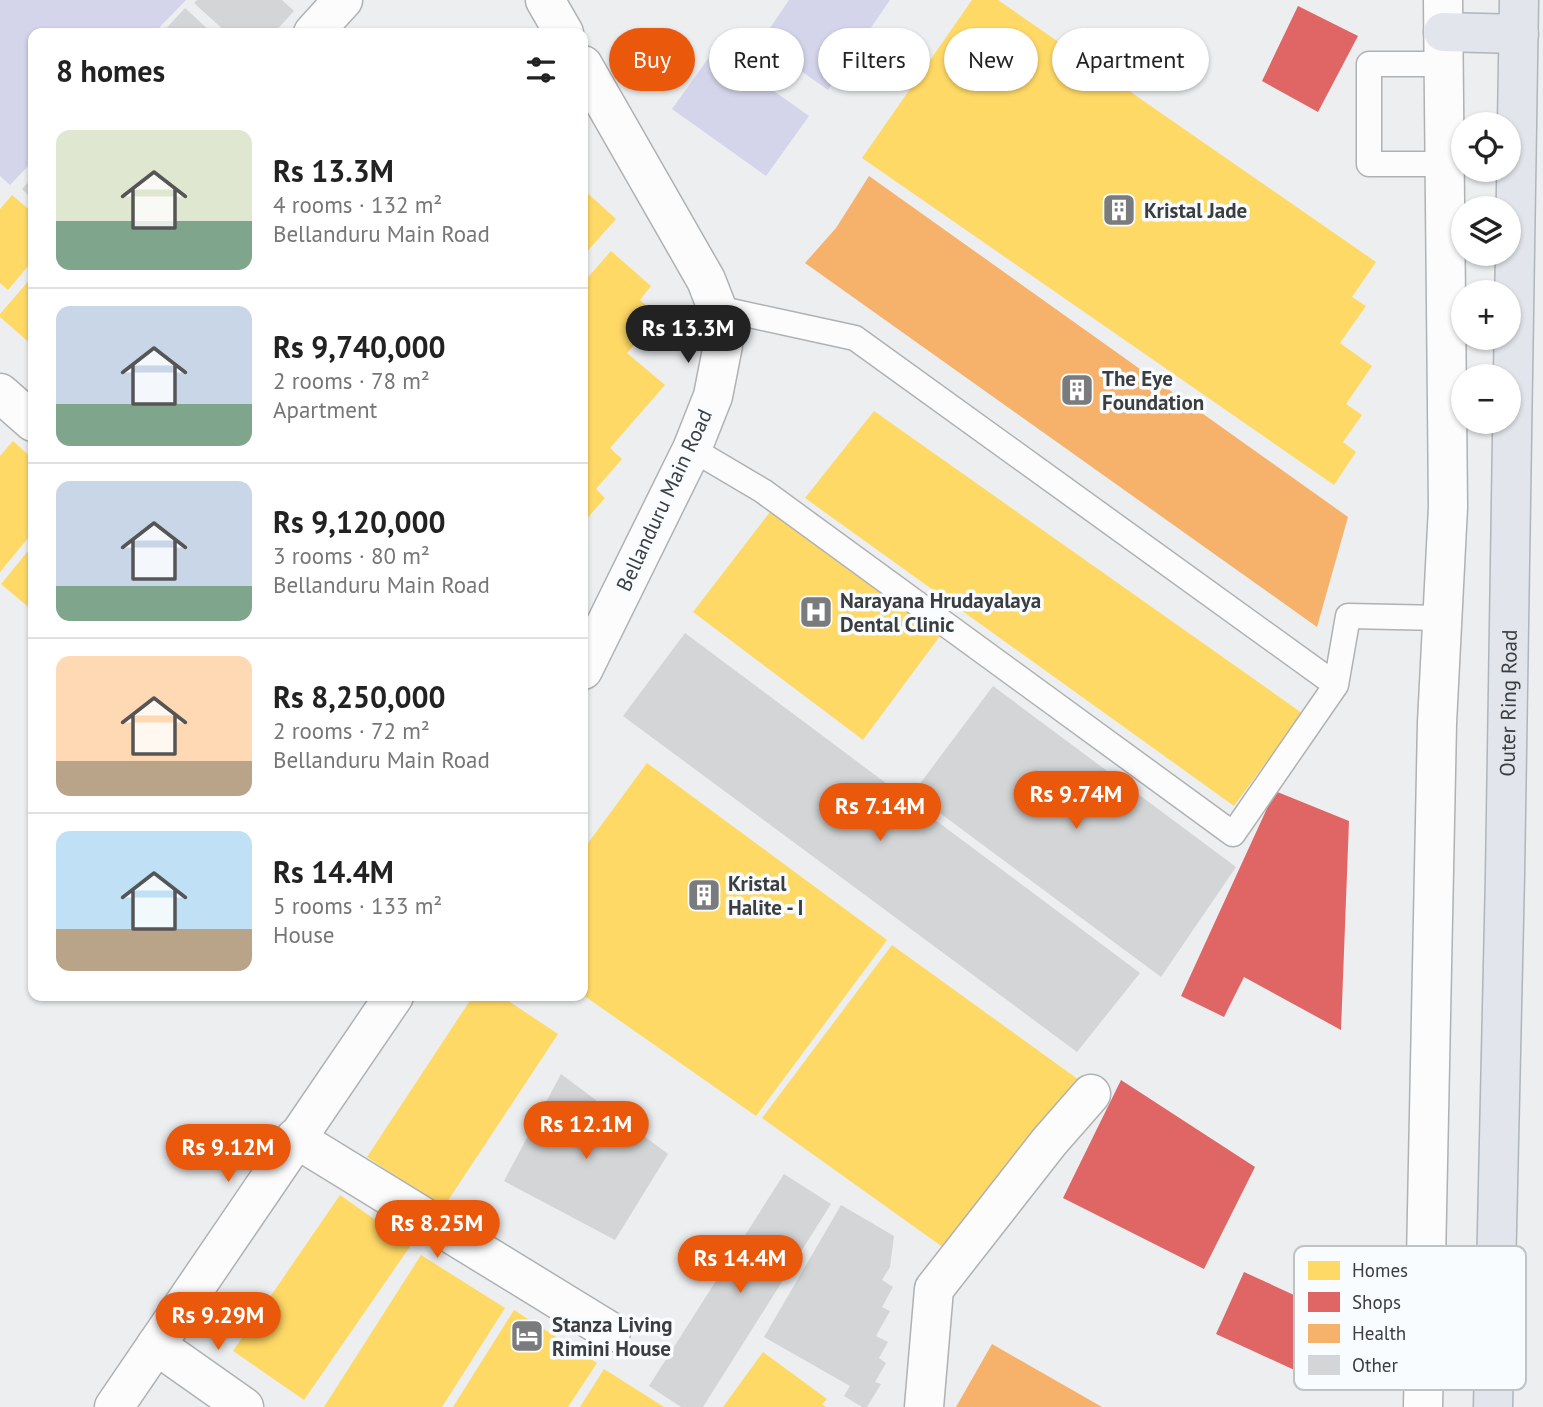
<!DOCTYPE html>
<html lang="en">
<head>
<meta charset="utf-8">
<style>
	:root { --surface:#fff; --page:#f6f6f6; --text:#222; --muted:#767676; --line:#e0e0e0; --accent:#ea580c }
	body { margin:0; font-family:"PT Sans",sans-serif; background:var(--page); color:var(--text); height:100vh; display:flex; flex-direction:column; font-size:26px; white-space:nowrap }
	* { box-sizing:border-box; margin:0 }
	p { font-size:23px; color:var(--muted) }
	.icon { flex:none; width:38px; height:38px; fill:none; stroke:currentColor; stroke-width:2; stroke-linecap:round; stroke-linejoin:round }
	.map { position:relative; flex:1; overflow:hidden }
	.side { position:absolute; left:28px; top:28px; width:560px; height:973px; display:flex; flex-direction:column; background:var(--surface); border-radius:14px; box-shadow:0 2px 5px #0004 }
	.side>* { flex:none }
	.banner { position:absolute; left:609px; top:28px; width:665px; height:63px; display:flex; gap:14px }
	.fabs { position:absolute; left:1451px; top:112px; display:grid; gap:14px }
	.fabs a { display:grid; place-items:center; width:70px; height:70px; border-radius:50%; background:var(--surface); box-shadow:0 2px 5px #0004; font-size:35px }
	.price { position:absolute; translate:-50% -60px; padding:0 16px; border-radius:24px; background:var(--accent); color:#fff; font-size:23px; line-height:46px; filter:drop-shadow(0 2px 4px #0008) }
	.price::after { content:''; position:absolute; left:50%; top:42px; width:21px; height:16px; margin-left:-10px; background:inherit; clip-path:polygon(0 0,100% 0,50% 100%) }
	.price.selected { background:#222; color:#fff }
	ul { padding:0; list-style:none }
	li { display:flex; align-items:center; gap:21px; height:175px; padding:0 28px }
	li+li { border-top:2px solid var(--line) }
	li span { display:grid; place-items:center; flex:none; width:196px; height:140px; border-radius:14px; color:#555 }
	li>.icon { margin-inline-start:auto }
	span .icon { width:84px; height:84px; fill:#fffc; stroke-width:1 }
	li b { font-size:30px }
	h2 { display:flex; justify-content:space-between; align-items:center; height:84px; padding:0 28px; font-size:30px }
	.chip { padding:0 24px; border-radius:32px; background:var(--surface); box-shadow:0 2px 5px #0004; font-size:24px; line-height:63px }
	.chip.selected { background:var(--accent); color:#fff }
	.map>svg:first-child { display:block }
</style>
</head>
<body>
<div class="map">
<svg width="1543" height="1407" viewBox="0 0 1543 1407">
	<rect width="100%" height="100%" fill="#eceef0"/>
	<!-- green -->
	<path fill="#d4d4eb" d="M0 0H186L154 33H33V161L10 185 0 176Z
		M789 0H890L828 90 784 59 790 50 766 34Z
		M715 49 809 116 766 176 672 109Z"/>
	<!-- homes -->
	<path fill="#ffd966" d="M972 0H998L1376 262 1352 297 1366 306 1340 343 1372 366 1346 404 1362 415 1343 442 1356 452 1334 485 862 158Z
		M583 189 616 219 583 256Z
		M12 195 33 213V260L8 290 0 283V209Z
		M611 251 651 286 640 300 659 317 627 353 665 385 610 448 622 459 596 489 605 498 583 523V283Z
		M33 276V346L0 317V314Z
		M874 411 1302 713 1234 806 805 498Z
		M13 441 33 459V532L0 572V456Z
		M773 508 940 636 863 740 693 612Z
		M33 545V611L1 584Z
		M647 763 887 940 756 1116 583 995V850Z
		M892 945 1079 1080 951 1253 762 1118Z
		M473 996H501L558 1034 443 1208 367 1157Z
		M340 1195 411 1245 304 1400 233 1351Z
		M421 1255 505 1308 442 1407H324Z
		M514 1310 597 1363 568 1407H453Z
		M763 1352 827 1399 822 1404 826 1407H723Z
		M604 1369 664 1407H580Z"/>
	<!-- shops -->
	<path fill="#e06666" d="M1298 6 1358 36 1318 112 1262 81Z
		M1275 791 1349 821 1341 1030 1244 977 1224 1017 1181 996Z
		M1121 1080 1255 1167 1204 1269 1063 1198Z
		M1244 1272 1368 1329 1340 1391 1216 1334Z"/>
	<!-- health -->
	<path fill="#f6b26b" d="M869 176 1348 517 1317 627 805 263 836 228Z
		M992 1344 1102 1407H956Z"/>
	<!-- building -->
	<path fill="#d3d5d6" d="M197 0H282L294 11 274 33H227L194 3Z
		M185 8 212 33H162Z
		M33 177V200L22 189Z
		M685 633 1140 973 1077 1052 623 716Z
		M993 686 1236 867 1161 977 913 793Z
		M561 1074 668 1154 615 1240 504 1181Z
		M784 1174 831 1204 703 1407H681L649 1386Z
		M841 1205 894 1236 890 1267 882 1280 893 1287 882 1307 890 1311 876 1336 888 1342 879 1358 886 1363 875 1382 881 1384 867 1407H862L844 1396 850 1386 764 1337Z"/>
	<g fill="none" stroke-linecap="round" stroke-linejoin="round">
		<defs>
			<path id="service" d="M1444 64H1369V164H1445
				M692 449 763 491 1233 834 1336 685 855 338 717 308
				M1336 685 1348 616 1441 618"/>
			<path id="minor" d="M313 33 343 0
				M0 393 33 422
				M295 1138 611 1332
				M156 1345 244 1407
				M924 1407 934 1289 1049 1142 1091 1094"/>
			<path id="tertiary" d="M545 0 564 33
				M583 65 706 280 717 308 723 345 713 396 692 449 583 670
				M114 1407 394 996
				M1423 1407 1437 723 1448 507 1443 0"/>
			<g id="trunk">
				<path d="M1443 32 1519 34"/>
				<path id="s1" d="M1493 1407 1505 875 1519 0"/>
			</g>
		</defs>
		<!-- service casing -->
		<use href="#service" stroke="#afb1b2" stroke-width="27"/>
		<!-- minor casing -->
		<use href="#minor" stroke="#afb1b2" stroke-width="41"/>
		<!-- tertiary casing -->
		<use href="#tertiary" stroke="#afb1b2" stroke-width="41"/>
		<!-- trunk casing -->
		<use href="#trunk" stroke="#afb5bd" stroke-width="41"/>
		<!-- service -->
		<use href="#service" stroke="#fcfcfd" stroke-width="24"/>
		<!-- minor -->
		<use href="#minor" stroke="#fcfcfd" stroke-width="38"/>
		<!-- tertiary -->
		<use href="#tertiary" stroke="#fcfcfd" stroke-width="38"/>
		<!-- trunk -->
		<use href="#trunk" stroke="#e2e6ec" stroke-width="38"/>
	</g>
	<!-- icons -->
	<defs>
		<symbol id="building-square" viewBox="-11 -11 22 22"><rect x="-9" y="-9" width="18" height="18" rx="4" fill="#797b7c" stroke="#f8fcff"/><path d="M-4-6H4V6H1V3H-1V6H-4ZM-2.5-4.3h1.7v1.8h-1.7ZM.8-4.3h1.7v1.8H.8ZM-2.5-1h1.7V.8h-1.7ZM.8-1h1.7V.8H.8Z" fill="#fff"/></symbol>
		<symbol id="hospital-square" viewBox="-11 -11 22 22"><rect x="-9" y="-9" width="18" height="18" rx="4" fill="#797b7c" stroke="#f8fcff"/><path d="M-5-5h3v3.5h4V-5h3V5h-3V1.5h-4V5h-3Z" fill="#fff"/></symbol>
		<symbol id="hotel-square" viewBox="-11 -11 22 22"><rect x="-9" y="-9" width="18" height="18" rx="4" fill="#797b7c" stroke="#f8fcff"/><path d="M-6-4.5h1.5V1H6V5H4.5V3h-9V5H-6ZM-4 0a1.8 1.8 0 1 1 3.6 0ZM.5 0V-2.5h3Q6-2.5 6 0Z" fill="#fff"/></symbol>
	</defs>
	<g fill-rule="evenodd">
		<use href="#building-square" x="1100" y="191" width="38" height="38"/>
		<use href="#building-square" x="1058" y="371" width="38" height="38"/>
		<use href="#hospital-square" x="797" y="593" width="38" height="38"/>
		<use href="#building-square" x="685" y="876" width="38" height="38"/>
		<use href="#hotel-square" x="508" y="1317" width="38" height="38"/>
	</g>
	<g text-anchor="middle" dominant-baseline="central" stroke-width="7" stroke-linejoin="round" paint-order="stroke">
		<!-- poi labels -->
		<g font-size="21" font-weight="bold" fill="#3b3d3e" stroke="#f8fcff" text-anchor="start">
			<text x="1144" y="210">Kristal Jade</text>
			<text x="1102" y="378">The Eye<tspan x="1102" dy="24">Foundation</tspan></text>
			<text x="840" y="600">Narayana Hrudayalaya<tspan x="840" dy="24">Dental Clinic</tspan></text>
			<text x="728" y="883">Kristal<tspan x="728" dy="24">Halite - I</tspan></text>
			<text x="552" y="1324">Stanza Living<tspan x="552" dy="24">Rimini House</tspan></text>
		</g>
		<!-- street labels -->
		<g font-size="21" fill="#3b3d3e" stroke="#f8fcff">
			<text transform="translate(664 500) rotate(-65)">Bellanduru Main Road</text>
			<text stroke="none"><textPath href="#s1" startOffset="704">Outer Ring Road</textPath></text>
		</g>
	</g>
	<!-- legend -->
	<rect x="1294" y="1246" width="232" height="144" rx="10" fill="#f8fcff" stroke="#bfc3c5" stroke-width="2"/>
	<rect x="1308" y="1261" width="32" height="19" fill="#ffd966"/>
	<rect x="1308" y="1292" width="32" height="20" fill="#e06666"/>
	<rect x="1308" y="1324" width="32" height="19" fill="#f6b26b"/>
	<rect x="1308" y="1355" width="32" height="20" fill="#d3d5d6"/>
	<g font-size="19" fill="#3b3d3e">
		<text x="1352" y="1277">Homes</text>
		<text x="1352" y="1309">Shops</text>
		<text x="1352" y="1340">Health</text>
		<text x="1352" y="1372">Other</text>
	</g>
</svg>
<div class="fabs">
<a><svg class="icon" aria-label="locate" viewBox="0 0 24 24"><circle cx="12" cy="12" r="6"/><path d="M12 2v4M12 18v4M2 12h4M18 12h4"/></svg></a>
<a><svg class="icon" aria-label="layers" viewBox="0 0 24 24"><path d="M12 4l9 5-9 5-9-5zM3 14l9 5 9-5"/></svg></a>
<a>+</a>
<a>−</a>
</div>
<b class="price selected" style="left:688px;top:365px">Rs 13.3M</b>
<b class="price" style="left:1076px;top:831px">Rs 9.74M</b>
<b class="price" style="left:880px;top:843px">Rs 7.14M</b>
<b class="price" style="left:586px;top:1161px">Rs 12.1M</b>
<b class="price" style="left:228px;top:1184px">Rs 9.12M</b>
<b class="price" style="left:437px;top:1260px">Rs 8.25M</b>
<b class="price" style="left:740px;top:1295px">Rs 14.4M</b>
<b class="price" style="left:218px;top:1352px">Rs 9.29M</b>
<div class="banner">
<a class="chip selected">Buy</a>
<a class="chip">Rent</a>
<a class="chip">Filters</a>
<a class="chip">New</a>
<a class="chip">Apartment</a>
</div>
<section class="side">
<h2>8 homes<svg class="icon" aria-label="filters" viewBox="0 0 24 24"><path d="M4 7h16M4 17h16"/><circle cx="9" cy="7" r="2"/><circle cx="15" cy="17" r="2"/></svg></h2>
<ul>
<li><span style="background:linear-gradient(#dfe7d0 65%,#7fa58c 0)"><svg class="icon" aria-label="home" viewBox="0 0 24 24"><path d="M3 11l9-7 9 7M6 9v11h12V9"/></svg></span><div><b>Rs 13.3M</b><p>4 rooms · 132 m²</p><p>Bellanduru Main Road</p></div></li>
<li><span style="background:linear-gradient(#c9d6e8 70%,#7fa58c 0)"><svg class="icon" aria-label="home" viewBox="0 0 24 24"><path d="M3 11l9-7 9 7M6 9v11h12V9"/></svg></span><div><b>Rs 9,740,000</b><p>2 rooms · 78 m²</p><p>Apartment</p></div></li>
<li><span style="background:linear-gradient(#c9d6e8 75%,#7fa58c 0)"><svg class="icon" aria-label="home" viewBox="0 0 24 24"><path d="M3 11l9-7 9 7M6 9v11h12V9"/></svg></span><div><b>Rs 9,120,000</b><p>3 rooms · 80 m²</p><p>Bellanduru Main Road</p></div></li>
<li><span style="background:linear-gradient(#ffd9b3 75%,#b9a48a 0)"><svg class="icon" aria-label="home" viewBox="0 0 24 24"><path d="M3 11l9-7 9 7M6 9v11h12V9"/></svg></span><div><b>Rs 8,250,000</b><p>2 rooms · 72 m²</p><p>Bellanduru Main Road</p></div></li>
<li><span style="background:linear-gradient(#bfe0f5 70%,#b9a48a 0)"><svg class="icon" aria-label="home" viewBox="0 0 24 24"><path d="M3 11l9-7 9 7M6 9v11h12V9"/></svg></span><div><b>Rs 14.4M</b><p>5 rooms · 133 m²</p><p>House</p></div></li>
</ul>
</section>
</div>
</body>
</html>
